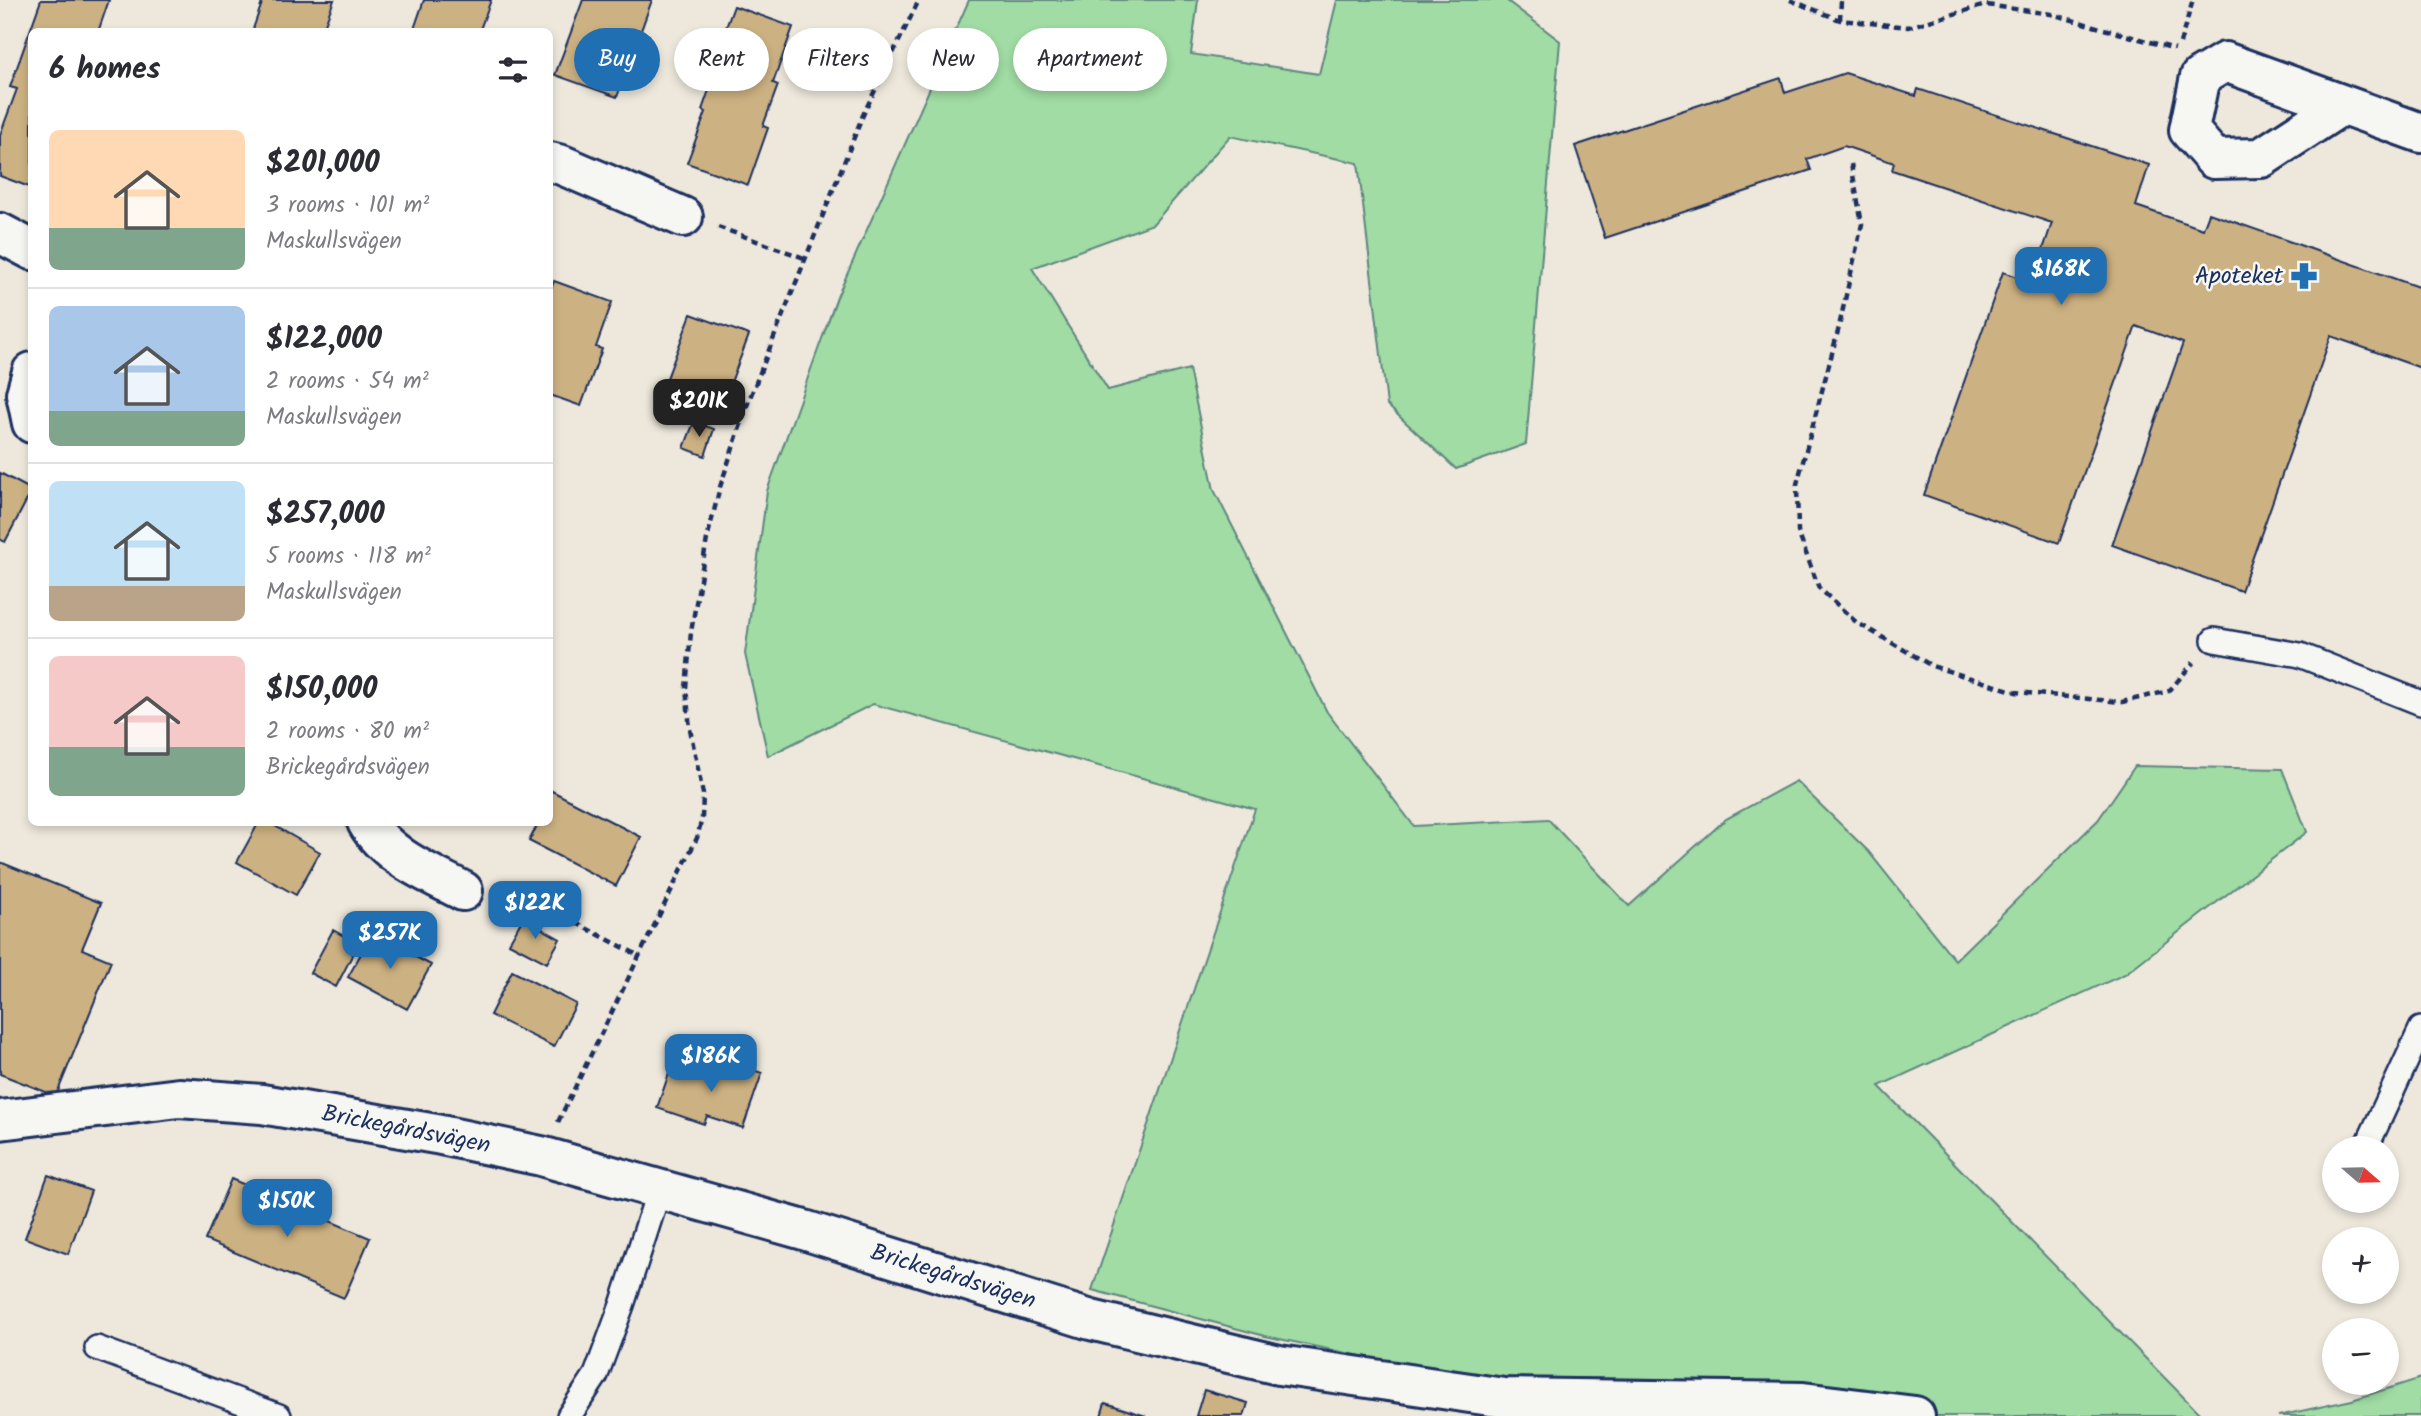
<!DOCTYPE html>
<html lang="en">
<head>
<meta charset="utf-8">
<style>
	:root { --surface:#fff; --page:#f2f2f3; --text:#2b2b33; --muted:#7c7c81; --line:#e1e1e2; --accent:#1f6fb2 }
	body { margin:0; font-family:Kalam,sans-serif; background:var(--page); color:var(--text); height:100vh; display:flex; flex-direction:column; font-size:26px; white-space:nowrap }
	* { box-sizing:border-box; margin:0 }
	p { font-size:23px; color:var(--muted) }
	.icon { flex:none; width:38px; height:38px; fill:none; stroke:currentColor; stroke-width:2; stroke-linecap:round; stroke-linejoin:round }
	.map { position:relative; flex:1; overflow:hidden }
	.panel { position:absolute; left:28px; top:28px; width:525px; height:798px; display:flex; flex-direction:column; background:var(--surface); border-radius:10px; box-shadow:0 4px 10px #0003 }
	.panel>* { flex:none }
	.top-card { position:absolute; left:574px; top:28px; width:665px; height:63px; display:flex; gap:14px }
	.needle { width:46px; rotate:110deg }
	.tools { position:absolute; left:2322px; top:1136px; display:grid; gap:14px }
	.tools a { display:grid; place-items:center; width:77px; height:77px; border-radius:50%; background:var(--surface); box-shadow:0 4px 10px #0003; font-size:35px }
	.price { position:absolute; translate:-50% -60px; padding:0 16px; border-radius:14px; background:var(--accent); color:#fff; font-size:23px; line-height:46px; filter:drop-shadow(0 2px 4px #0008) }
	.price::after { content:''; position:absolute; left:50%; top:42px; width:21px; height:16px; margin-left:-10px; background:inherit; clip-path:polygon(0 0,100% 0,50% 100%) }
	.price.on { background:#222; color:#fff }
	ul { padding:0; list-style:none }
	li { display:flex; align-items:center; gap:21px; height:175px; padding:0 21px }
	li+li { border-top:2px solid var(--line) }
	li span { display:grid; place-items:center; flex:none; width:196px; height:140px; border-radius:10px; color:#555 }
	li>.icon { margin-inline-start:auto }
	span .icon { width:84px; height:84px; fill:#fffc; stroke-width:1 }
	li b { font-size:30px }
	h2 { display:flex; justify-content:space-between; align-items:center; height:84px; padding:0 21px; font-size:30px }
	.chip { padding:0 24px; border-radius:32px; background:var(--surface); box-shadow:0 4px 10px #0003; font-size:24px; line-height:63px }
	.chip.on { background:var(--accent); color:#fff }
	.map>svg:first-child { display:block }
</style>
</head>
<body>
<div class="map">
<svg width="2421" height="1416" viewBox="0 0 2421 1416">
	<rect width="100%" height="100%" fill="#eee8dc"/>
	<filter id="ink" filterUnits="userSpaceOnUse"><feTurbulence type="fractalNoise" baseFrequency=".0143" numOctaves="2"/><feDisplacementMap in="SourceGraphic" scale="14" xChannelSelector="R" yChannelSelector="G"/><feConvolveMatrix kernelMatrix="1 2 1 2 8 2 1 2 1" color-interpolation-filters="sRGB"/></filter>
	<g filter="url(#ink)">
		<!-- green -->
		<path fill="#a0dca3" stroke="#5e8680" stroke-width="2" d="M969 0H1198L1191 54 1319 74 1337 0H1506L1560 41 1526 444 1456 469 1387 405 1358 163 1230 136 1153 224 1032 268 1108 390 1189 369 1214 490 1327 712 1414 826 1548 819 1629 906 1726 819 1796 781 1868 851 1955 960 2098 820 2135 766 2282 769 2307 832 2125 974 1879 1086 2202 1416H1691L1670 1379 1462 1377 1265 1336 1092 1290 1255 809 873 704 768 756 745 654 767 491 837 297Z
			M2421 1378V1416H2278L2352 1400Z"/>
		<!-- building -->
		<path fill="#ccb182" stroke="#1b2f5e" stroke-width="2" d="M41 0H109L98 32H32V188L0 176V135L17 89 10 87Z
			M263 0H334L322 32H252Z
			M424 0H491L479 32H413Z
			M583 0H652L617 97 555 75Z
			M734 6 793 27 773 83 778 85 763 126 768 128 748 185 687 163 706 112 702 110 716 70 711 68Z
			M1845 73 1916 96 1918 89 2149 165 2136 206 2203 229 2209 213 2421 288V368L2331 336 2241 591 2112 545 2183 343 2136 326 2059 543 1924 495 2003 272 2032 282 2052 223 1892 170 1894 163 1844 146 1807 159 1811 170 1605 238 1575 146 1781 78 1785 93Z
			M554 281 612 302 596 347 602 349 581 406 550 395V292Z
			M691 314 749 335 720 411 663 389Z
			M694 422 714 429 705 456 684 448Z
			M0 473 32 490 5 542 0 539Z
			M550 790 641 837 616 886 529 841 539 822H550Z
			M259 822H268L320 852 296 895 237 862Z
			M0 862 101 903 82 949 111 961 56 1096 0 1074Z
			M523 918 560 939 547 963 509 943Z
			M333 930 358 944 336 987 310 973Z
			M372 934 431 965 407 1009 348 977Z
			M512 971 576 1004 554 1047 490 1015Z
			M722 1059 762 1073 743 1128 707 1116 704 1124 657 1108 672 1065 714 1079Z
			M48 1175 91 1191 68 1254 25 1238Z
			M231 1179 370 1238 344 1298 205 1240Z
			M1204 1390 1248 1403 1244 1416H1196Z
			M1105 1403 1146 1416H1101Z"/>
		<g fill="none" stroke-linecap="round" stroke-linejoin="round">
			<defs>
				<path id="lane" d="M2214 640 2300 655 2421 703
					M2366 1148 2421 1029
					M97 1348 279 1416
					M569 1416 596 1375 622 1305 659 1190"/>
				<path id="street" d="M2342 105 2261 158 2214 159 2189 130 2200 77 2225 62 2421 133
					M550 162 562 165 683 217
					M0 233 32 250
					M32 372 26 394 32 423
					M367 822C387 857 429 873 463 891
					M0 1120 179 1098 262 1104 436 1134 541 1156 804 1230 1091 1320 1279 1365 1504 1398 1803 1402 1915 1416"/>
			</defs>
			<!-- lane casing -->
			<use href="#lane" stroke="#1b2f5e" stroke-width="28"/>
			<!-- street casing -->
			<use href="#street" stroke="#1b2f5e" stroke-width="44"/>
			<!-- path -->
			<path stroke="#1b2f5e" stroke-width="4.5" stroke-dasharray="7 5" stroke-linecap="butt" d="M1790 0 1840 20 1908 27 1986 5 2051 14 2175 49
				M1840 20 1841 0
				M2180 43 2193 0
				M1851 164 1862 224 1838 331 1797 484 1798 532 1819 588 1856 622 1932 666 2016 692 2122 702 2169 691 2194 662
				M718 227 807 259
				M501 884 640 956
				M558 1122 697 838 702 818 703 794 690 729 686 688 691 632 707 539 720 487 749 400 863 115 919 0"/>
			<!-- lane -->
			<use href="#lane" stroke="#f6f6f2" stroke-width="23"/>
			<!-- street -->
			<use href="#street" stroke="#f6f6f2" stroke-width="38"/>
		</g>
	</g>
	<!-- icons -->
	<defs>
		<symbol id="pharmacy-bare" viewBox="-9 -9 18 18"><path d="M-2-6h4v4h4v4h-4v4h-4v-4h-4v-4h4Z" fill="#1f6fb2" stroke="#f6f6f2" stroke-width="2.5" paint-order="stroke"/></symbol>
	</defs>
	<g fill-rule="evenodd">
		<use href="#pharmacy-bare" x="2285" y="257" width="38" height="38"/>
	</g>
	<g text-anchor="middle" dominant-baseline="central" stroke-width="5" stroke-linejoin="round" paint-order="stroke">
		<!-- poi labels -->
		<g font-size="24" fill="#1b2f5e" stroke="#f6f6f2" text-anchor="end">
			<text x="2283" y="276">Apoteket</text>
		</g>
		<!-- street labels -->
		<g font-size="24" fill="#1b2f5e" stroke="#f6f6f2">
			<text transform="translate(406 1130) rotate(11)">Brickegårdsvägen</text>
			<text transform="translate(953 1277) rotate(17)">Brickegårdsvägen</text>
		</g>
	</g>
</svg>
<div class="tools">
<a><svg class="needle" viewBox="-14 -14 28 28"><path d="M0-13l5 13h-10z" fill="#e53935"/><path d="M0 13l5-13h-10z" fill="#7c7c81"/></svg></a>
<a>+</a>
<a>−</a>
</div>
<b class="price" style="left:2061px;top:307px">$168K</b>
<b class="price on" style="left:699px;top:439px">$201K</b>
<b class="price" style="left:535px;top:941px">$122K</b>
<b class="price" style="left:390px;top:971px">$257K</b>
<b class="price" style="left:711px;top:1094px">$186K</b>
<b class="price" style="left:287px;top:1239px">$150K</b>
<div class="top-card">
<a class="chip on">Buy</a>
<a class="chip">Rent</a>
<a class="chip">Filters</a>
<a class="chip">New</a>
<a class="chip">Apartment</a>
</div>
<section class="panel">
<h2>6 homes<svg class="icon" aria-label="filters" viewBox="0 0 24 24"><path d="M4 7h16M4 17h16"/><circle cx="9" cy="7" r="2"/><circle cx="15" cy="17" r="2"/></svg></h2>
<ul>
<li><span style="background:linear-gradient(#ffd9b3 70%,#7fa58c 0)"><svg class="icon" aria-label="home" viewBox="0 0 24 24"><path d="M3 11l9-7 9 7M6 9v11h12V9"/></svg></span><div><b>$201,000</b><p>3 rooms · 101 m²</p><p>Maskullsvägen</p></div></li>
<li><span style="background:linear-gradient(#a9c7e8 75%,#7fa58c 0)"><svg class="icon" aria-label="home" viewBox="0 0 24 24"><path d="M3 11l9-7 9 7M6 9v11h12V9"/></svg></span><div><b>$122,000</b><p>2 rooms · 54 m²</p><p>Maskullsvägen</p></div></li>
<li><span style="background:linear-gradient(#bfe0f5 75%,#b9a48a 0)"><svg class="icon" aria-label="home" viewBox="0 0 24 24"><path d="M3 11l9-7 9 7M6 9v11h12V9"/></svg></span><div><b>$257,000</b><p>5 rooms · 118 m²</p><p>Maskullsvägen</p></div></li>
<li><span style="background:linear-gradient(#f6c9c9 65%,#7fa58c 0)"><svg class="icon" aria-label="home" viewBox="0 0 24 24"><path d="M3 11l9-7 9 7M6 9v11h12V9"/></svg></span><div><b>$150,000</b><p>2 rooms · 80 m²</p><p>Brickegårdsvägen</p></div></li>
</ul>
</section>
</div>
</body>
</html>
